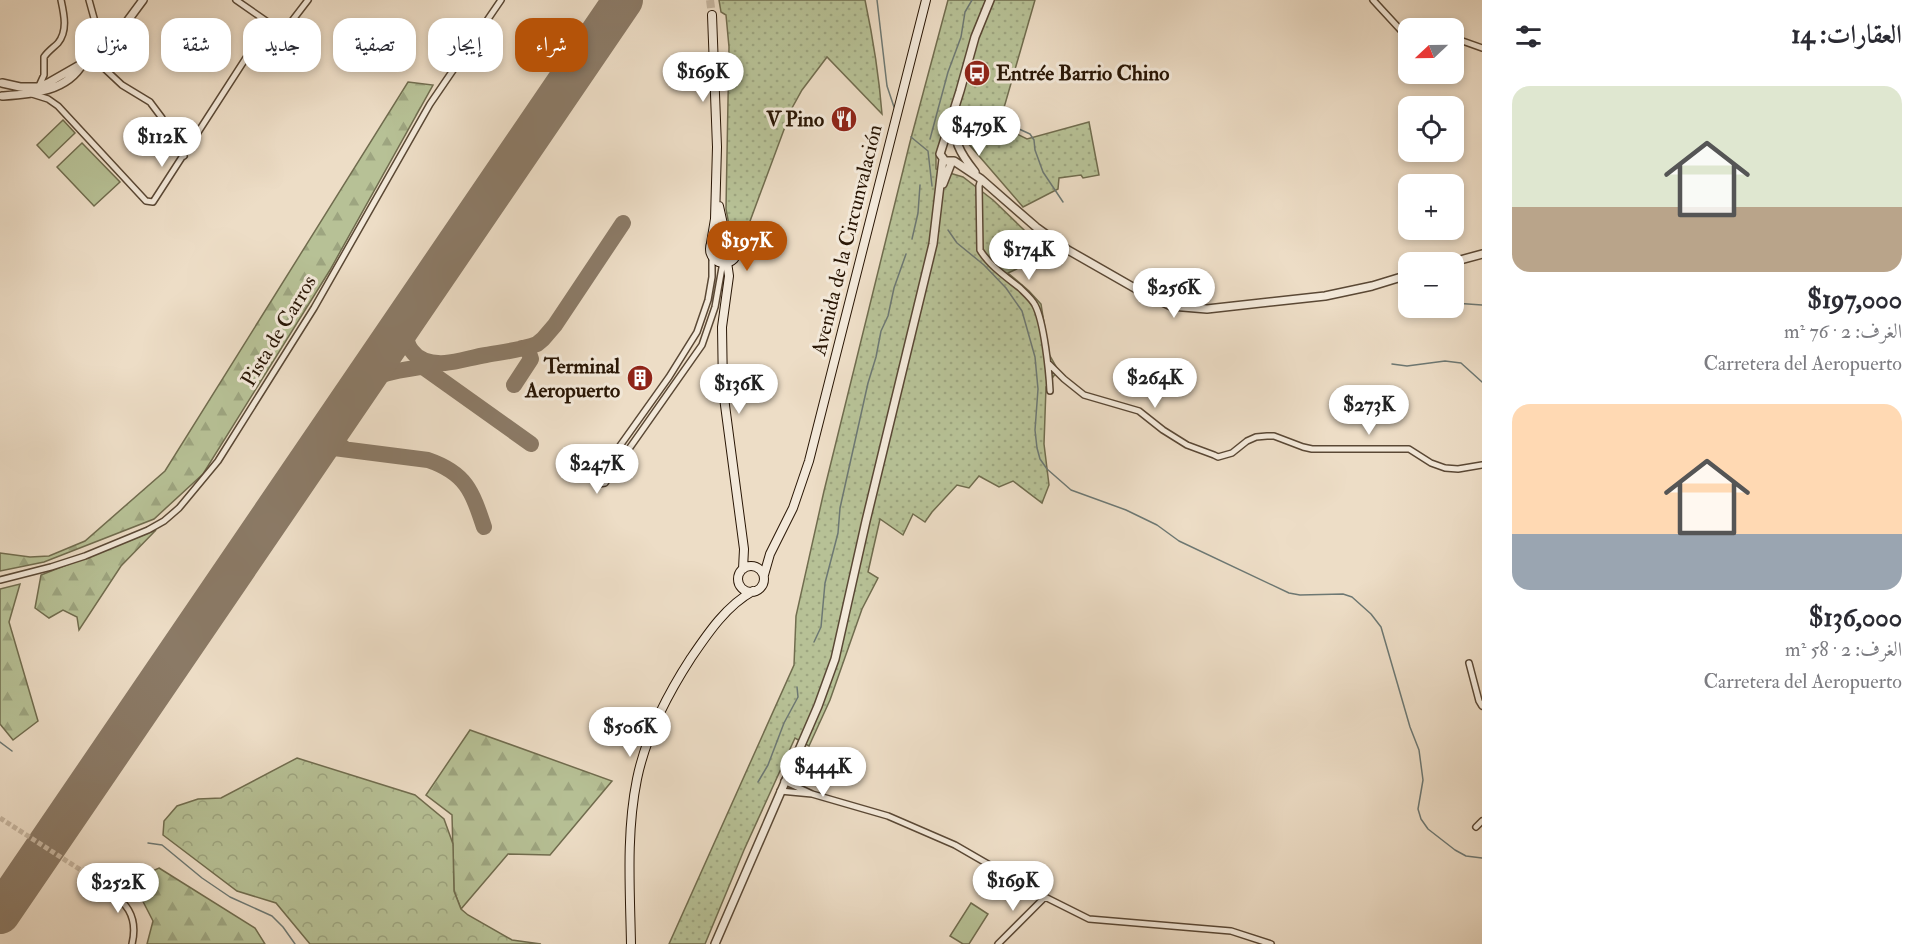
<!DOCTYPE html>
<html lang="ar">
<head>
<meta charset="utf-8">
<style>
	:root { --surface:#fff; --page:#f7f7f7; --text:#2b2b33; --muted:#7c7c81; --accent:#b45309 }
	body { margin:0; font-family:"IM FELL Double Pica",Amiri,serif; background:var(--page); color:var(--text); direction:rtl; height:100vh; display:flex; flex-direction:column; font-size:22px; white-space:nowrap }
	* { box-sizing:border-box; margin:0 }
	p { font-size:20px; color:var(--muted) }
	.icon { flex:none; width:33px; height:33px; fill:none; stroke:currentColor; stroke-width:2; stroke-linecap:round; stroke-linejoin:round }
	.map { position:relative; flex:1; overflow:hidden; direction:ltr }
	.panel { display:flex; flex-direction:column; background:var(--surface); width:450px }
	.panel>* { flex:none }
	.top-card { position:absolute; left:18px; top:18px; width:570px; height:54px; direction:rtl; display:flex; gap:12px }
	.needle { width:39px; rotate:248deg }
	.fabs { position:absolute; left:1398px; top:18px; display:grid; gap:12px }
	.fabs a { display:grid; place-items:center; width:66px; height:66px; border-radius:12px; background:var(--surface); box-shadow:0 3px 9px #0003; font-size:30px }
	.price { position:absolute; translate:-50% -51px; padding:0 14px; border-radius:21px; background:#fff; color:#222; font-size:20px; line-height:39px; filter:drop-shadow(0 2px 3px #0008) }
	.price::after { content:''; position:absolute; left:50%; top:36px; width:18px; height:14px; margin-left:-9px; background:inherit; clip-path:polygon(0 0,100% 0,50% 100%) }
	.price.on { background:var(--accent); color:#fff }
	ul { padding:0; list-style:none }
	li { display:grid; align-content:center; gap:12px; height:318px; padding:0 30px }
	li span { display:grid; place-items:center; height:186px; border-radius:18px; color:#555 }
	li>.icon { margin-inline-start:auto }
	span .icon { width:108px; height:108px; fill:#fffc; stroke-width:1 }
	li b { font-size:26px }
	h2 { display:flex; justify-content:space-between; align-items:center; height:72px; padding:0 30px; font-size:26px }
	.tag { padding:0 21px; border-radius:18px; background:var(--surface); box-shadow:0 3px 9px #0003; font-size:21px; line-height:54px }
	.tag.on { background:var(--accent); color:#fff }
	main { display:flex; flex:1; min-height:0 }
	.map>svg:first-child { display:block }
</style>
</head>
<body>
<main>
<section class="panel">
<h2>العقارات: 14<svg class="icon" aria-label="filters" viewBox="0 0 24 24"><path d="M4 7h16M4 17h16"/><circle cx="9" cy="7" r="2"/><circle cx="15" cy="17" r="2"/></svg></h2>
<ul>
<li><span style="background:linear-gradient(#dfe7d0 65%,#b9a48a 0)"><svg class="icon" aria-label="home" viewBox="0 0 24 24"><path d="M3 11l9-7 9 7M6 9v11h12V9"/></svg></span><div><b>$197,000</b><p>الغرف: 2 · 76 m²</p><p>Carretera del Aeropuerto</p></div></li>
<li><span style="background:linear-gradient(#ffd9b3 70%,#9aa5b1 0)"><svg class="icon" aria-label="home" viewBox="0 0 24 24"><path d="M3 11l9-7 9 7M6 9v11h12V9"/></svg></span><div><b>$136,000</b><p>الغرف: 2 · 58 m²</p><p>Carretera del Aeropuerto</p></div></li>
</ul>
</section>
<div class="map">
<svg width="1482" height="944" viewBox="0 0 1482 944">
	<defs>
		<pattern id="grass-dots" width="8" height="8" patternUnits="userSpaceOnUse" patternTransform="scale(1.5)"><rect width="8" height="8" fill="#b7c196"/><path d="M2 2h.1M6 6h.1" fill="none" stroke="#9da580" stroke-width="1.8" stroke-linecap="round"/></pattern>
		<pattern id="forest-firs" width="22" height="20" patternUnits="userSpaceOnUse" patternTransform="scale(1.5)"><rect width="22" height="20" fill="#b7c196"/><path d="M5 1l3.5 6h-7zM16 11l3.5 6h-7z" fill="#9da580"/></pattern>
		<pattern id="park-crowns" width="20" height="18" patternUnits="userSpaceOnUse" patternTransform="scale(1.5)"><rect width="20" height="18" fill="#b7c196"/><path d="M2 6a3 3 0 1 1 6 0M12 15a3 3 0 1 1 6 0" fill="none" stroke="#9da580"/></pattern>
	</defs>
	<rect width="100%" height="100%" fill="#edddc6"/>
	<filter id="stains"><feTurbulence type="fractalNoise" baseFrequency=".00333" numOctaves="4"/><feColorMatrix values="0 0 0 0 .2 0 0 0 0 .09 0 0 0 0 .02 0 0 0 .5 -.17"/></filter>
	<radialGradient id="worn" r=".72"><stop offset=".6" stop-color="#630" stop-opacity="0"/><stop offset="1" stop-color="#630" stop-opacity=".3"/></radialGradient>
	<!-- grass -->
	<path fill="url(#grass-dots)" stroke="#706c4e" stroke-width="1.5" d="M719 0H865C873 38 879 76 882 114L827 57 802 90 792 108 743 240 729 225 726 209 729 47 726 15 721 12Z
		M948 0H1035L999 125 1027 139 1089 122 1099 175 1083 178 1081 175 1059 178 1058 189 1023 207 966 141 943 132 936 157V169L963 177 993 200 1049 254 1008 273 1029 291 1041 304 1049 354 1058 370 1046 387 1044 444 1049 485 1042 503 1013 481 999 487 979 476 969 488 957 485 932 512 925 522 913 514 903 535 880 519 868 572 878 578 862 609 830 700 809 746 795 738 744 850 705 944H669L794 665 796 616 824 491 910 142Z"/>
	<!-- forest -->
	<path fill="url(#forest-firs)" stroke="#706c4e" stroke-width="1.5" d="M408 82 433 85 330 270 203 474 154 519 44 562 0 571V553L30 557 49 556 85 541 165 471Z
		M156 530 121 566 79 630 77 617 63 610 49 618 35 608 41 575Z
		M20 584 9 622 38 721 13 740 0 724V589Z
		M470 730 612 781 550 855 508 854 461 909 454 891 452 815 426 795Z
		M159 868 255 928 265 944H147L153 921 132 880Z"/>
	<!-- park -->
	<path fill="url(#park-crowns)" stroke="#706c4e" stroke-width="1.5" d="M297 758 415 795 444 819 453 844 454 891 461 909 468 915 512 940 541 944H310L276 903 237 891 163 835 164 821 177 806 198 799 221 798Z"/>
	<!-- pitch -->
	<path fill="#b7c196" stroke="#706c4e" stroke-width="1.5" d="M63 120 75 133 49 158 37 145Z
		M82 143 120 182 94 206 57 167Z
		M971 903 988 914 969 944H963L950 936Z"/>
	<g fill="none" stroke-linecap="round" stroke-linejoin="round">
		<!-- stream -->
		<path stroke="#6d7873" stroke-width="1.5" d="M877 0 887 86 894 107
			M1008 124 1030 134 1034 140 1035 150 1043 172 1063 202
			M911 137 928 151 932 186
			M930 139 948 72 961 37 965 12 972 0
			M948 230 957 243 984 265 1006 288 1022 311 1035 357 1038 389 1035 430 1037 448 1040 459 1047 469 1071 490 1126 510 1157 525 1179 541 1289 593 1300 595 1343 594 1352 597 1371 614 1381 627 1410 727 1419 750 1423 780 1418 809 1421 819 1428 829 1455 850 1466 856 1482 858
			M912 239 918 213 920 185
			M1454 303 1482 305
			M1418 310 1425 308
			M1392 364 1407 366 1445 361 1461 363 1482 382
			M814 642 821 627 825 583 838 533 840 508 868 383 876 357 881 331 888 316 894 288 906 254
			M0 742 12 751
			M758 782 768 765 784 723 798 697 797 687
			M148 843 162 845 202 878 230 897 272 916 283 927 295 944"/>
		<!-- taxiway -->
		<path stroke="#8b7a66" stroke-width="16" d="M409 314C399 343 413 365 445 363 458 362 473 357 486 355 503 352 521 350 537 344L543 339 555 325 623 223
			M423 367 531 444
			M514 385 531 359 528 350 522 348
			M360 387C381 370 408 370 433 365
			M335 424C333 435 336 443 345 449
			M309 462 318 453 334 448 428 460C466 473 472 491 484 527"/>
		<!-- runway -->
		<path stroke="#8b7a66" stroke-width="40" d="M0 914 623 0"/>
		<!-- minor-tunnel -->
		<path stroke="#c6b59f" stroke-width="5" stroke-dasharray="5 2.5" stroke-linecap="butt" d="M0 818 104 885"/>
		<!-- secondary-tunnel -->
		<path stroke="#c6b59f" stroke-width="8" stroke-dasharray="8 4" stroke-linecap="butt" d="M710 0 712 15"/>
		<defs>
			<path id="minor" d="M89 0 102 47
				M236 0 272 25
				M1373 0 1408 38
				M277 29 278 34 275 39 271 41 265 37 264 30 267 27 271 26 277 29 287 27
				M285 30 308 0
				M1454 38 1482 48
				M252 51 271 41
				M91 56 122 85 150 102 162 118 174 146 184 156
				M39 86 44 75V57C48 51 53 48 58 43 68 31 64 14 61 0
				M32 94 48 99 58 106 146 201 153 202 264 30
				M981 179 979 186 980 250C989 265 1006 277 1020 288 1025 293 1032 299 1035 305 1044 322 1049 371 1050 391
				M712 254V277L708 300 697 332 669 377 597 478 599 484 605 483 702 345 715 307 723 262
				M1049 364 1064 379 1084 395 1139 411 1163 430 1187 445 1214 455 1218 457 1232 453 1247 441 1256 437 1267 436H1274L1303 447 1312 449H1409L1431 463 1445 468 1458 469 1482 465
				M0 580 51 567 85 556 148 530 164 521 179 508 218 461 314 308 430 104 501 0
				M1469 663 1479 701 1482 706
				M780 791 812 794 784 781
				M812 794 888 816 955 845 1045 897 1089 919 1231 931 1271 944
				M1476 827 1482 821
				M104 885C125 902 139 915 132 944
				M998 944 1045 897"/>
			<path id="tertiary" d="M990 0 975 37 960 91 940 154 945 161H954L981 179 1036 227 1068 250 1145 294 1171 306 1207 309 1325 296 1372 286 1408 275
				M2 83 20 87H38L48 83 83 63 123 27 143 0
				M2 96C31 94 67 92 83 63
				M955 114C953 141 959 152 975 172
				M943 184 952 161
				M1453 262 1482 254
				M715 944 818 706 835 659 866 521 933 244 943 159"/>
			<path id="secondary" d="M719 206 723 224 728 235
				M710 249a14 14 0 1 1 28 0a14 14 0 1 1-28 0Z
				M711 243 715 219 717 147 712 15
				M727 262 729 276 722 327 723 390 744 549 743 569
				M738 579a13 13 0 1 1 26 0a13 13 0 1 1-26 0Z
				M764 575 770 554 793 508 809 461 926 0
				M631 944C630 889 626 833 637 779 646 735 667 695 691 658 708 633 726 606 753 591"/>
		</defs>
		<!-- minor casing -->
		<use href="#minor" stroke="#5a4835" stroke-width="8"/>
		<!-- tertiary casing -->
		<use href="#tertiary" stroke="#5a4835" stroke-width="10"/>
		<!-- secondary casing -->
		<use href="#secondary" stroke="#291605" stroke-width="10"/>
		<!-- minor -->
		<use href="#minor" stroke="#f3e9da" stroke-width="5"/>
		<!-- tertiary -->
		<use href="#tertiary" stroke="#f3e9da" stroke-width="7"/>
		<!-- secondary -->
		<use href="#secondary" stroke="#f3e9da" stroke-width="8"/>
	</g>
	<!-- icons -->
	<defs>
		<symbol id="bus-disc" viewBox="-11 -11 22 22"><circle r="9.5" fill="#8f2418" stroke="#f3e9da"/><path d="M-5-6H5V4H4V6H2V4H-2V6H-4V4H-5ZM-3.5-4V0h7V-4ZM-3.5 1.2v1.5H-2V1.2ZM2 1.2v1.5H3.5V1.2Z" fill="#fff"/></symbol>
		<symbol id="restaurant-disc" viewBox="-11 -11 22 22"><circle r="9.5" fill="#8f2418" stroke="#f3e9da"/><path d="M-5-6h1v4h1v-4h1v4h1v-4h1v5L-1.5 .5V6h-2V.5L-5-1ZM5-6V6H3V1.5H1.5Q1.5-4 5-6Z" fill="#fff"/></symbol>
		<symbol id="building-disc" viewBox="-11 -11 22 22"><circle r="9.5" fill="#8f2418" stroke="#f3e9da"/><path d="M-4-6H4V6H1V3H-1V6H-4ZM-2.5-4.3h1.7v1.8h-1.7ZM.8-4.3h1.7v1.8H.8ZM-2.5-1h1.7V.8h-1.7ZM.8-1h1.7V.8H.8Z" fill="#fff"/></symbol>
	</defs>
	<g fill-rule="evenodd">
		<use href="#bus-disc" x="962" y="58" width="30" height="30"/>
		<use href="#restaurant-disc" x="829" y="104" width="30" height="30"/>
		<use href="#building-disc" x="625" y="363" width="30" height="30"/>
	</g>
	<g text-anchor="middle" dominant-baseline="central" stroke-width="6" stroke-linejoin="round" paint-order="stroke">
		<!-- poi labels -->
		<g font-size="21" font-weight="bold" fill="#291605" stroke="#f3e9da" text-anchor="end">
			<text x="996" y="73" text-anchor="start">Entrée Barrio Chino</text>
			<text x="824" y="119">V Pino</text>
			<text x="620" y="366">Terminal<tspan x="620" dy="24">Aeropuerto</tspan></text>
		</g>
		<!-- street labels -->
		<g font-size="21" fill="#291605" stroke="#f3e9da">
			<text transform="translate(847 240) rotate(-76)">Avenida de la Circunvalación</text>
			<text transform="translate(279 331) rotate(-59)">Pista de Carros</text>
		</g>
	</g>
	<rect width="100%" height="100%" filter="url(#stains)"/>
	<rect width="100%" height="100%" fill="url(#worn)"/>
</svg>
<div class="fabs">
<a><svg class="needle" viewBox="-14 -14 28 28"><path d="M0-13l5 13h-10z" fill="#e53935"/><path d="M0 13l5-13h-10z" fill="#7c7c81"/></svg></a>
<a><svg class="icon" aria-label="locate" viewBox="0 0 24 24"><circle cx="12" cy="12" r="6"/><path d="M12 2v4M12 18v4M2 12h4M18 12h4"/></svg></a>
<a>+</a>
<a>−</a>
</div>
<b class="price" style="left:703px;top:103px">$169K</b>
<b class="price" style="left:979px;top:157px">$479K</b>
<b class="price" style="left:162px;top:168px">$112K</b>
<b class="price on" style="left:747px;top:272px">$197K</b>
<b class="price" style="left:1029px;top:281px">$174K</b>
<b class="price" style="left:1174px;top:319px">$256K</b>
<b class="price" style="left:1155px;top:409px">$264K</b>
<b class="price" style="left:739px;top:415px">$136K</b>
<b class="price" style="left:1369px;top:436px">$273K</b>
<b class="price" style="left:597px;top:495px">$247K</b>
<b class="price" style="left:630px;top:758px">$506K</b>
<b class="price" style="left:823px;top:798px">$444K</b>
<b class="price" style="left:1013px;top:912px">$169K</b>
<b class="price" style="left:118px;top:914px">$252K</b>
<div class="top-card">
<a class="tag on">شراء</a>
<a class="tag">إيجار</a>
<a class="tag">تصفية</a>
<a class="tag">جديد</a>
<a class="tag">شقة</a>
<a class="tag">منزل</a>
</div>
</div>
</main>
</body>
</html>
